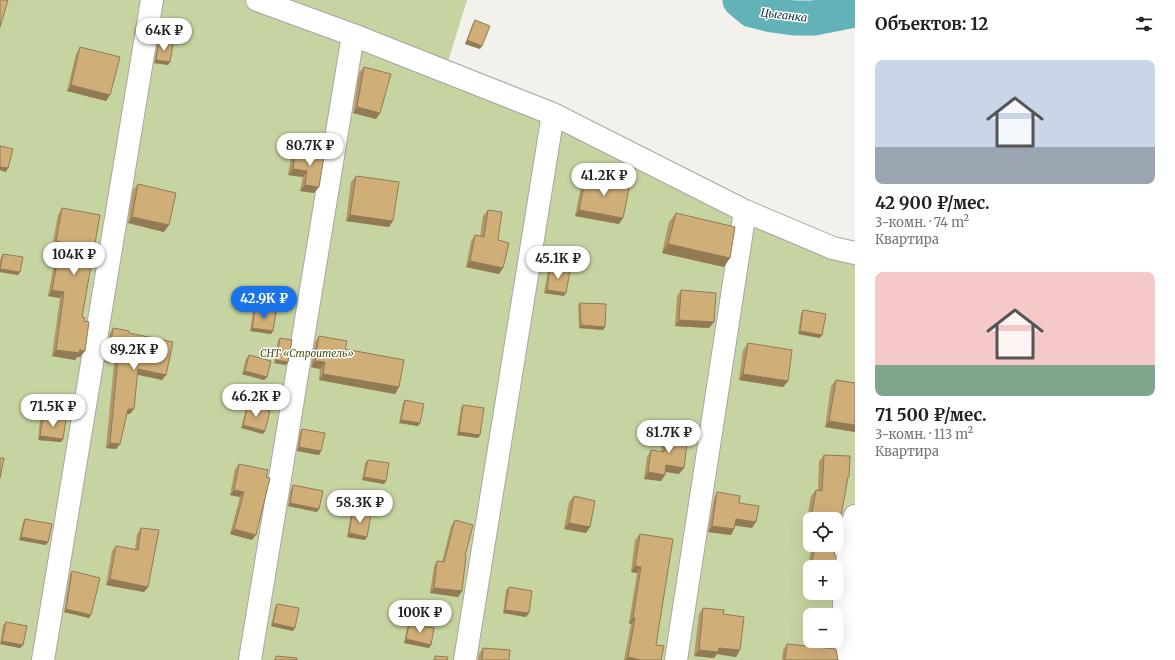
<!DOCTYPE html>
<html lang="ru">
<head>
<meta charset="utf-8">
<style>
	:root { --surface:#fff; --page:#f2f2f2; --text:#222; --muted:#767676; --accent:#1a73e8 }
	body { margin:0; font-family:Merriweather,serif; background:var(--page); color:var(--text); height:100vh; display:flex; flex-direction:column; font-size:15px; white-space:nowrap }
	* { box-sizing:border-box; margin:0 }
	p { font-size:13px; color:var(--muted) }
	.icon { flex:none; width:22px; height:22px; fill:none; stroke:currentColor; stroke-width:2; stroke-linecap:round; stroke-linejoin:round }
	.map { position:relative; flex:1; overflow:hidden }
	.details { display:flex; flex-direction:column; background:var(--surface); width:320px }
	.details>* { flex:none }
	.controls { position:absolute; left:803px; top:512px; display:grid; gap:8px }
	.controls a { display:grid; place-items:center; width:40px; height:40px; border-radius:8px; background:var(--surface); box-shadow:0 4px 16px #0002; font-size:20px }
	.price { position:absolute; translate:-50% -34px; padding:0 9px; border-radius:14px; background:#fff; color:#222; font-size:13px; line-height:26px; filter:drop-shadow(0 1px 2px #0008) }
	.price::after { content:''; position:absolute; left:50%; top:24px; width:12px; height:9px; margin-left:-6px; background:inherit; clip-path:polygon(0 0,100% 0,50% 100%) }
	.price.selected { background:var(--accent); color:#fff }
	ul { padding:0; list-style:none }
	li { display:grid; align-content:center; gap:8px; height:212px; padding:0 20px }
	li span { display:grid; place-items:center; height:124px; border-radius:8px; color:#555 }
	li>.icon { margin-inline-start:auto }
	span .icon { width:72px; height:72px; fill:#fffc; stroke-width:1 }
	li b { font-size:17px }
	h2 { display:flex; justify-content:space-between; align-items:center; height:48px; padding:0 20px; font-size:17px }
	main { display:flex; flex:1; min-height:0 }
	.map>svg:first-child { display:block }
</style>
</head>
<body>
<main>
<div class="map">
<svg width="855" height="660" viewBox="0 0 855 660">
	<rect width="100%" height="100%" fill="#f3f1ec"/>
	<!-- green -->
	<path fill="#c5d4a0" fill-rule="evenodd" d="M0 0H467L443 78 855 245V660H0ZM810 519H836V545H810ZM810 567H836V593H810ZM810 615H836V641H810Z"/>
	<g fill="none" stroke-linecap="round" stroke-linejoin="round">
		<!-- river -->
		<path stroke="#61b3b8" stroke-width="35" d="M740 0 752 10 772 15 794 18H814L855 10"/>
		<defs>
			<path id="minor" d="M257 0 353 35 553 114 745 211 833 248 855 253
				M43 660 152 0
				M250 660 353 35
				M465 660 553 114
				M676 660 745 211
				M844 660V552L855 516"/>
		</defs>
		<!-- minor casing -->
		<use href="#minor" stroke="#a7a6a1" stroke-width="24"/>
		<!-- minor -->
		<use href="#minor" stroke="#fff" stroke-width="22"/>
	</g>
	<!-- wall -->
	<path fill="#b39667" d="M475 20 480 49 465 44 473 23Z
		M159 42 170 62 168 65 154 63 157 46Z
		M80 47 110 95 106 101 67 91 76 54Z
		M364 67 380 113 376 119 353 113 359 73Z
		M295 151 324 156 314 193 300 191 303 177 288 175 291 158Z
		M356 176 389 227 346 221 351 182Z
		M586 176 619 224 575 216 582 182Z
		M138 184 164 232 128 223 133 190Z
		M62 208 82 317 84 321 85 351 80 357H77L75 360 52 356 60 298 48 296 57 248 52 247 58 215Z
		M488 210 498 240 503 268 499 274 466 267 471 241 475 235 480 237 483 216Z
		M676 213 724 267 662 253 669 222Z
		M3 254 18 275 0 272V260L1 257Z
		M550 268 564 296 544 293 548 271Z
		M681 290 714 322 709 328 675 326 677 296Z
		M580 303 605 327 603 330 579 328 578 306Z
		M255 309 273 331 271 334 250 331 253 312Z
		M803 310 820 338 798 334 801 313Z
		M113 328 129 333 166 375 162 380 137 374 130 414H127L120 444 116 449 106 448 114 363 105 362 110 333Z
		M319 336 345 349 399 387 395 394 319 380 320 369 311 367 315 342Z
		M280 338 286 365 274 363 278 341Z
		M748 343 788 381 783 387 739 380 743 350Z
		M249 355 267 377 264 380 242 374 246 359Z
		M836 380 855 383V432L825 427 831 386Z
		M405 400 420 423 418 426 399 423 403 403Z
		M248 405 265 431 263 434 241 428 246 409Z
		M463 405 480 435 478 438 457 435 461 408Z
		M43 417 63 439 61 442 38 440 40 420Z
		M302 429 321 451 319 455 297 451 300 432Z
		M667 432 679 474 665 472V475L661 481 644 479 647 457 651 450 661 452 663 438Z
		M824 455 847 480 834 555 836 567H810V592L803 591 812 545H836V519H810V532L805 531 811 496 816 490 818 491 819 461Z
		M368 460 386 481 384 484 362 480 365 463Z
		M239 464 266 477 252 540 230 534 240 497 230 495 235 469Z
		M293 485 317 512 288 506 291 488Z
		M717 492 739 503 752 528 735 525 734 529 731 535 708 532 714 498Z
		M574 496 590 527 586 533 564 529 569 502Z
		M353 510 365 540 347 537 351 514Z
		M25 519 48 542 46 545 19 540 23 522Z
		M455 520 465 556 462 591 458 597 430 593 434 566 437 561 442 562 451 526Z
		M141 528 148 587 144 592 106 585 112 551 116 546 135 549 137 534Z
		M640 534 656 645 661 660H624L631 624 629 623 637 573 631 572 635 540Z
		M72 571 89 618 64 612 70 574Z
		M509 587 529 613 526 617 503 613 506 590Z
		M277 604 293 631 271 626 275 607Z
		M703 608 723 614 740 650 736 657 717 654 714 658 694 656 699 614Z
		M6 622 23 645 20 648 0 644 3 625Z
		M409 624 429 648 404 643 407 627Z
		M787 644 838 660H782L783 650Z
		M483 648 509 660H478L479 654Z"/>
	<!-- shaded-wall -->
	<path fill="#927a54" d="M467 40 482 46 480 49 465 44Z
		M156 60 170 62 168 65 154 63Z
		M71 85 110 95 106 101 67 91Z
		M357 107 380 113 376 119 353 113Z
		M0 167 8 168 6 172 0 170Z
		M293 169 307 171 303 177 288 175Z
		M305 185 319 187 314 193 300 191Z
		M579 210 623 218 619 224 575 216Z
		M350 215 393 221 389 227 346 221Z
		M132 217 169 225 164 232 128 223Z
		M56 241 61 242 57 248 52 247Z
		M668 244 730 258 724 267 662 253Z
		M470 261 503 268 499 274 466 267Z
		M0 269 20 272 18 275 0 272Z
		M52 290 64 292 60 298 48 296Z
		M547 290 566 293 564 296 544 293Z
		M679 320 714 322 709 328 675 326Z
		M581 325 605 327 603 330 579 328Z
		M252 328 273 331 271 334 250 331Z
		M800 331 822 335 820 338 798 334Z
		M56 350H80L85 351 80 357H77L75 360 52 356Z
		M109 356 118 358 114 363 105 362Z
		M276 360 288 362 286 365 274 363Z
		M315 361 325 362 320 369 311 367Z
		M138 369 166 375 162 380 134 374Z
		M245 371 267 377 264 380 242 374Z
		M323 374 399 387 395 394 319 380Z
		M743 374 788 381 783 387 739 380Z
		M128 409H134L130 414H124Z
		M401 420 420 423 418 426 399 423Z
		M829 421 855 425V432L825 427Z
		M243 425 265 431 263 434 241 428Z
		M459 432 480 435 478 438 457 435Z
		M40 436 63 439 61 442 38 440Z
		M110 443 120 444 116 449 106 448Z
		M299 447 321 451 319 455 297 451Z
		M666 465 684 468 679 474 662 471Z
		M648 472 665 475 661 481 644 479Z
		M364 477 386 481 384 484 362 480Z
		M234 490 244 492 240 497 230 495Z
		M290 503 319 509 317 512 288 506Z
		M736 519 756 522 752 528 732 525Z
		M569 523 590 527 586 533 564 529Z
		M810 525V532L805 531Z
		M712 526 734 529 731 535 708 532Z
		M234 529 256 535 252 540 230 534Z
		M349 533 367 537 365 540 347 537Z
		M21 537 48 542 46 545 19 540Z
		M635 566 641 567 637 573 631 572Z
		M110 579 148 587 144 592 106 585Z
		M808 585H810V592L803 591Z
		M434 588 462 591 458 597 430 593Z
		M817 593H832L830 595Z
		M66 609 91 615 89 618 64 612Z
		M505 610 529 613 526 617 503 613Z
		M633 617 635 618 631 624 629 623Z
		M273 623 295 628 293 631 271 626Z
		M406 639 431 645 429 648 404 643Z
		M2 641 23 645 20 648 0 644Z
		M719 648 740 650 736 657 717 654 714 658 694 656 699 650Z
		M628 657 641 660H626Z"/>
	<!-- building -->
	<path fill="#d0ae78" stroke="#927a54" d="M0 0H8L0 27Z
		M475 20 490 26 482 46 467 40Z
		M159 42 173 44 170 62 156 60Z
		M80 47 120 57 110 95 71 85Z
		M364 67 391 74 380 113 357 107Z
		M0 146 13 149 8 168 0 167Z
		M295 151 324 156 319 187 305 185 307 171 293 169Z
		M356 176 399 182 393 221 350 215Z
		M586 176 630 184 623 218 579 210Z
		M138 184 176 193 169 225 132 217Z
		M62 208 100 215 82 317 85 318 84 321 89 322 85 351 80 350 79 353 56 350 64 292 52 290 61 242 56 241Z
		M488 210 502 212 498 240 509 243 503 268 470 261 475 235 484 237Z
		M676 213 735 227 730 258 668 244Z
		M3 254 23 257 20 272 0 269Z
		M550 268 570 271 566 293 547 290Z
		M681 290 716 293 714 322 679 320Z
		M580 303 606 304 605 327 581 325Z
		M255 309 276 312 273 331 252 328Z
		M803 310 826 314 822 335 800 331Z
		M113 328 129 331V333L173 342 166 375 138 369 134 409H128L120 444 110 443 118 358 109 356Z
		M319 336 347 341 345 349 404 360 399 387 323 374 325 362 315 361Z
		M280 338 292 340 288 362 276 360Z
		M748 343 792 350 788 381 743 374Z
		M249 355 271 361 267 377 245 371Z
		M836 380 855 383V425L829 421Z
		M405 400 424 404 420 423 401 420Z
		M248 405 270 411 265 431 243 425Z
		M463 405 484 408 480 435 459 432Z
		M43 417 66 419 63 439 40 436Z
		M302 429 325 433 321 451 299 447Z
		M667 432 688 435 684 468 666 465 665 475 648 472 651 450 664 452Z
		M824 455 850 456 849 477H848L834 555H836V567H811L815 545H836V519H811L816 490 822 491Z
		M0 458H4L0 478Z
		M368 460 389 463 386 481 364 477Z
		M239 464 268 470 266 477 270 478 256 535 234 529 244 492 234 490Z
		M293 485 323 491 319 509 290 503Z
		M717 492 740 496 739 503 759 506 756 522 736 519 734 529 712 526Z
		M574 496 595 501 590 527 569 523Z
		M353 510 371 514 367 537 349 533Z
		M25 519 52 524 48 542 21 537Z
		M455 520 473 525 465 556H466L462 591 434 588 437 561 444 562Z
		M141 528 159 530 148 587 110 579 116 546 138 550Z
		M640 534 673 539 656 645 664 646 661 660H641L628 657 635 618 633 617 641 567 635 566Z
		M72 571 100 578 91 615 66 609Z
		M810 571V585H808Z
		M509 587 532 591 529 613 505 610Z
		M277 604 299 608 295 628 273 623Z
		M703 608 724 610 723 614 744 617 740 650 719 648 718 652 699 650Z
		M6 622 27 626 23 645 2 641Z
		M409 624 434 628 431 645 406 639Z
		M787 644 836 649 838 660H785Z
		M483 648 510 650 509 660H482Z
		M276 656 297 658V660H275Z
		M435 656 448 657 447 660H434Z"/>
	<g text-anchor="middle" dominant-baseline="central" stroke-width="3" stroke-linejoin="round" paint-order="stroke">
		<!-- park labels -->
		<g font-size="10" font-style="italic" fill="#445211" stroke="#fff">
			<text x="307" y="353">СНТ «Строитель»</text>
		</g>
		<!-- water labels -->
		<g font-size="11" font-style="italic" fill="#073134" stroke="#fff">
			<text transform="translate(784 15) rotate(7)">Цыганка</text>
		</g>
	</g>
</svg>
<div class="controls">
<a><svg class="icon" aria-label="locate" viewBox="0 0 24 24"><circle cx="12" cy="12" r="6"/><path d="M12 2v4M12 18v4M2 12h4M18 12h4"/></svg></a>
<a>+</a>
<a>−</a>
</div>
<b class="price" style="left:164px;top:52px">64K ₽</b>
<b class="price" style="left:310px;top:167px">80.7K ₽</b>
<b class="price" style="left:604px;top:197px">41.2K ₽</b>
<b class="price" style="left:74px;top:276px">104K ₽</b>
<b class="price" style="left:558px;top:280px">45.1K ₽</b>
<b class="price selected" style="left:264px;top:320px">42.9K ₽</b>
<b class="price" style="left:134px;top:371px">89.2K ₽</b>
<b class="price" style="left:256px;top:418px">46.2K ₽</b>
<b class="price" style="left:53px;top:428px">71.5K ₽</b>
<b class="price" style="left:669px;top:454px">81.7K ₽</b>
<b class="price" style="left:360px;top:524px">58.3K ₽</b>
<b class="price" style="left:420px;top:634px">100K ₽</b>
</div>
<section class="details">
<h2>Объектов: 12<svg class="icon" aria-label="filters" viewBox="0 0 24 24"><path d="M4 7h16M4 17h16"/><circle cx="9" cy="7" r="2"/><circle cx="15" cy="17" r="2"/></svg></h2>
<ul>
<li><span style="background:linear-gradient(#c9d6e8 70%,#9aa5b1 0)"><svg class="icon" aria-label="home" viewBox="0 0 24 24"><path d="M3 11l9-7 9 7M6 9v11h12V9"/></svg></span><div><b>42 900 ₽/мес.</b><p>3-комн. · 74 m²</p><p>Квартира</p></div></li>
<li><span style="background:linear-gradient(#f6c9c9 75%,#7fa58c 0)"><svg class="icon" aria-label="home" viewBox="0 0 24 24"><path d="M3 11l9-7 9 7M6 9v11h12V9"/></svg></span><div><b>71 500 ₽/мес.</b><p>3-комн. · 113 m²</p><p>Квартира</p></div></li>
</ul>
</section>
</main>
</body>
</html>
